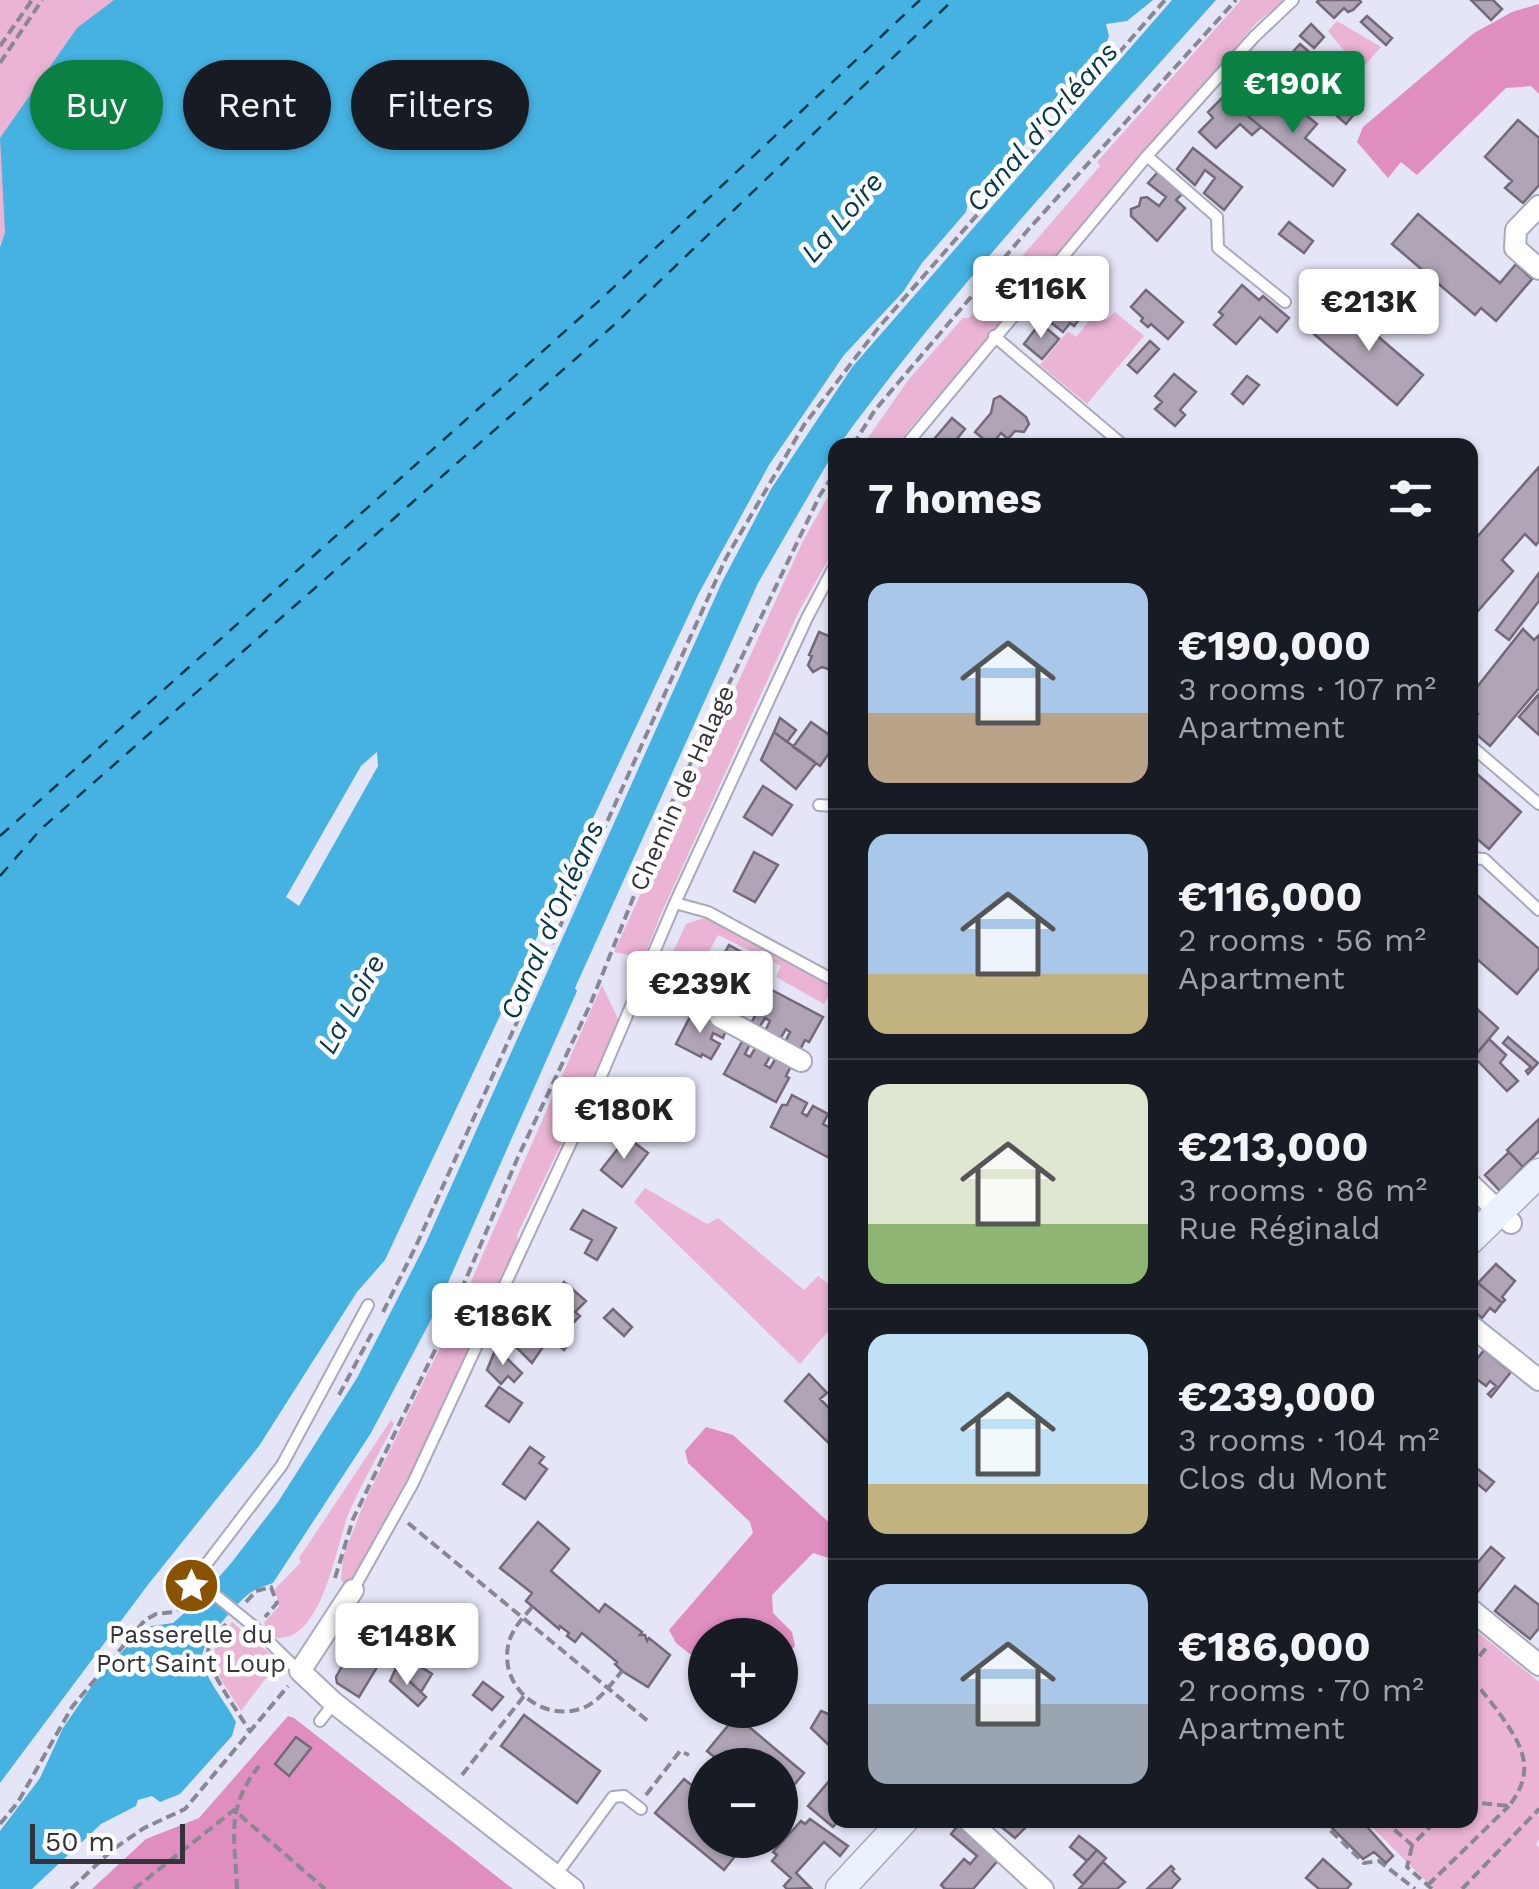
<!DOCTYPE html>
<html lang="en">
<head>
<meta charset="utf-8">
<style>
	:root { --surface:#171b24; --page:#20242c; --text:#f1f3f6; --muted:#9ea1a6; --line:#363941; --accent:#0b8043 }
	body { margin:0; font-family:"Work Sans",sans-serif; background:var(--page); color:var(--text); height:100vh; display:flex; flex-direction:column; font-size:38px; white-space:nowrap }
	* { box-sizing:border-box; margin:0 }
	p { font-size:32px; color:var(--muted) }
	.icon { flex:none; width:55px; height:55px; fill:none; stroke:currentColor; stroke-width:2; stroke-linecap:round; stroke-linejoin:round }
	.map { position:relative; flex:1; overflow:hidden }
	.drawer { position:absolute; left:828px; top:438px; width:650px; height:1390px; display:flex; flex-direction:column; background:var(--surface); border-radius:20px; box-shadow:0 2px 8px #0004 }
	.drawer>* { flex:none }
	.banner { position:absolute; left:30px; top:60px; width:648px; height:90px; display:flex; gap:20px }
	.buttons { position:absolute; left:688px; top:1618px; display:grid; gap:20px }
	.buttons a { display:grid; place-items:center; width:110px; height:110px; border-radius:50%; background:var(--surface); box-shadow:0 2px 8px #0004; font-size:50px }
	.scale { position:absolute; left:30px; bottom:25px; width:155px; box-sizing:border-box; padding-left:10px; border:5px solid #34333b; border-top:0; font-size:28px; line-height:35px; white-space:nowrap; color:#34333b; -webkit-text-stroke:8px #fff; paint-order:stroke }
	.price { position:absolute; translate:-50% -85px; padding:0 22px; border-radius:10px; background:#fff; color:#222; font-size:32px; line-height:65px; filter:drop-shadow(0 2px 5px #0008) }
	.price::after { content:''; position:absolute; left:50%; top:60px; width:30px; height:22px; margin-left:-15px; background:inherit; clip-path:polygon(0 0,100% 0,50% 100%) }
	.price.active { background:var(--accent); color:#fff }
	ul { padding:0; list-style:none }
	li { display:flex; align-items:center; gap:30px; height:250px; padding:0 40px }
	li+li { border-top:2px solid var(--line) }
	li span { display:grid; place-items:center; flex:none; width:280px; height:200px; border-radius:20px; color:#555 }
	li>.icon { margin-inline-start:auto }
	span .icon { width:120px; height:120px; fill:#fffc; stroke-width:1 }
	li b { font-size:42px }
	h2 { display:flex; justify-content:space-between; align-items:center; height:120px; padding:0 40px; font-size:42px }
	.chip { padding:0 35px; border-radius:45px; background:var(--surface); box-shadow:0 2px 8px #0004; font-size:35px; line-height:90px }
	.chip.active { background:var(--accent); color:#fff }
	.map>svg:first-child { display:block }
</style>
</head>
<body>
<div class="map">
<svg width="1539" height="1889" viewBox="0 0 1539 1889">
	<rect width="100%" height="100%" fill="#e5e5f8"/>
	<!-- green -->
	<path fill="#ebb4d4" d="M0 0H152L44 131 0 245Z
		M1241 0H1285L1256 23 896 445H863L909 379 963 318H969L1100 166 1097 162Z
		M1337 21 1381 47 1352 80 1336 65 1346 53 1328 31Z
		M1096 312 1106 320 1115 312 1144 336 1087 404 1040 365 1068 331 1076 337Z
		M835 484V548L799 611 660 916 644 958 614 952 803 541Z
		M707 917 834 985 824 1004 776 977 781 966 718 935 690 987 672 977 666 967 686 924Z
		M602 985 620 1023 517 1235 518 1247 426 1444 354 1577 350 1584H344L341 1580 343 1557 364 1503 457 1313Z
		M645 1188 707 1224 718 1218 804 1290 818 1276 835 1289V1323L800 1364 634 1202Z
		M391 1420 394 1424C379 1454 361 1484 348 1515 336 1546 321 1649 272 1637L264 1623 279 1606 275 1589 301 1562 299 1558Z
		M232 1622 279 1661 241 1711C220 1675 197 1658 232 1622Z
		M1470 1626 1539 1682V1839L1536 1844 1539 1847V1889H1434L1365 1820H1470Z"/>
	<!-- forest -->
	<path fill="#e08dc0" d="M1539 4V94L1531 86 1506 88 1417 175 1401 162 1388 178 1357 142 1363 127 1474 33 1512 12Z
		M706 1427 733 1435 835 1528V1556L832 1559 813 1553 772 1595 773 1613 792 1632 795 1646 780 1662V1635H705V1666L676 1643 669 1630 753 1533 750 1522 688 1463 685 1451Z
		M288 1716 294 1718 513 1889H92L146 1839 199 1818Z"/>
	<!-- water -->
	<path fill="#46b2e1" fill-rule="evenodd" d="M114 0H1153L1127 21 1106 24 1109 36 1101 57 1030 134 1014 164 995 173 978 196 968 203 966 212 922 263 903 292 844 355 769 465 699 593 385 1260 357 1292 259 1446 147 1586 0 1783V247L5 232 0 138 77 28ZM377 752 378 766 299 906 286 897 361 766Z
		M1172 0H1216C1087 145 953 288 839 445H835V450L758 583 575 988 577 991 434 1314 371 1433 273 1583C263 1587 253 1589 245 1597 233 1608 199 1645 202 1660 207 1682 226 1702 236 1722L232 1736 180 1794 160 1802 152 1796 138 1800 136 1806 101 1824 32 1889H0V1831L40 1778 63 1728 91 1687 144 1627 173 1623 199 1600 232 1562 278 1502 357 1378 424 1247 722 582 771 489 853 366Z"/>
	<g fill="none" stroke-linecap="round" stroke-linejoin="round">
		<!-- ferry -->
		<path stroke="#06374a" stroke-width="2.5" stroke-dasharray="12 10" stroke-linecap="butt" d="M0 836 600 300 920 0
			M0 876 41 829 614 325 953 0"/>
	</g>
	<!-- building -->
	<path fill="#b0a5b6" stroke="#736978" stroke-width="2.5" d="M1319 0H1359L1361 2 1353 10 1348 12 1344 8 1334 18 1317 2Z
		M1471 0H1493L1502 9 1491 20Z
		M1367 16 1392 38 1386 45 1361 22Z
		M1311 24 1324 37 1314 48 1300 36Z
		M1300 44 1322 63 1307 81 1316 89 1305 101 1272 75Z
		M1322 63 1345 83 1333 96 1311 76Z
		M1320 88 1337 103 1341 99 1356 112 1346 124 1313 95Z
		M1256 95 1287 120 1297 108 1317 124 1305 138 1345 170 1333 186 1233 104 1239 98 1248 105Z
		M1224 96 1261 127 1252 135 1240 124 1216 148 1199 132 1213 118 1208 112Z
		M1518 120 1539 138V185L1523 203 1505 188 1512 181 1485 157Z
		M1193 148 1242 187 1224 210 1204 193 1215 178 1205 170 1195 185 1177 169Z
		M1158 172 1182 194 1176 200 1185 208 1157 241 1131 216V209L1139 206 1141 198 1147 197 1159 206 1166 197 1148 183Z
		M1418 214 1500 283 1516 264 1532 279 1496 321 1481 308 1475 315 1392 244Z
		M1289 222 1313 241 1304 253 1279 234Z
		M1081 282 1094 294 1087 302 1091 305 1082 316 1060 298 1070 287 1074 291Z
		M1242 285 1259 300 1263 296 1289 318 1277 332 1260 317 1236 344 1214 325 1223 315 1219 312Z
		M1146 290 1183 322 1168 339 1151 324 1148 327 1141 321 1143 318 1131 307Z
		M1060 298 1082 316 1074 326 1070 323 1063 332 1049 321 1056 312 1052 309Z
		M1340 304 1423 375 1397 405 1314 334Z
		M1040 323 1059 339 1042 359 1024 344Z
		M1150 341 1159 349 1137 373 1128 365Z
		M1174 374 1196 392 1180 410 1185 415 1175 426 1155 409 1162 402 1155 396Z
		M1247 376 1259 385 1243 404 1232 394Z
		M1000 396 1026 417 1029 424 1024 432 1015 431 1008 439 1001 433 991 445 975 432 991 413 994 399Z
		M952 418 965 429 952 445H929Z
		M1539 467V541L1536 545 1525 534 1502 560 1513 571 1470 620V545Z
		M1539 573V601L1509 640 1496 630Z
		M1523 629 1534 640 1539 635V688L1490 746 1470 729 1478 714 1470 707V696Z
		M835 630V665L831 670 822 667 813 672 808 665 812 656 809 655 819 632 831 637Z
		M1539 694V735L1519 717Z
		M780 718 796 730 787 742 774 732Z
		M811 722 835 739V745L820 766 793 747Z
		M774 732 816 763 796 789 761 760Z
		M1470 768 1521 812 1489 849 1470 833Z
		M763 786 792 805 772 835 744 817Z
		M754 852 778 865 755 902 734 891Z
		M1470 889 1539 949V968L1517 994 1470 953Z
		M729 945 754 959 752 962 762 967 753 983 744 977 741 983 750 989 742 1003 733 997 730 1003 739 1008 734 1017 700 998Z
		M770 989 823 1017 809 1042 805 1040 800 1050 785 1042 790 1032 786 1029 780 1039 765 1031 770 1021 765 1018 759 1028 751 1023Z
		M1477 1009 1498 1028 1470 1061V1017Z
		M693 1011 726 1030 723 1038 713 1033 711 1039 720 1044 711 1059 702 1054 701 1057 676 1044Z
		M1508 1037 1538 1063 1528 1074 1526 1071 1531 1067 1503 1043Z
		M1489 1039 1506 1055 1500 1063 1518 1081 1507 1091 1474 1057Z
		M743 1040 750 1044 745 1054 750 1057 756 1047 771 1055 765 1065 770 1068 776 1058 791 1066 786 1076 789 1078 776 1102 724 1074Z
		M792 1095 807 1103 802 1113 807 1116 813 1106 828 1114 823 1124 829 1127 835 1117V1161L771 1127 782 1105H787Z
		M1539 1119V1151L1523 1167 1507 1150Z
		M627 1137 648 1153 622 1187 601 1170Z
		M1509 1152 1523 1167 1500 1191 1485 1175Z
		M583 1210 616 1228 597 1260 585 1253 592 1240 571 1229Z
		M1496 1264 1515 1281 1502 1297 1505 1300 1502 1303 1478 1283Z
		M564 1282 586 1301 575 1312 580 1316 564 1332 535 1306 551 1289 555 1292Z
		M1478 1283 1502 1303 1495 1312 1490 1308 1482 1318 1470 1308V1291Z
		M535 1306 557 1326 532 1363 511 1342Z
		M613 1309 632 1327 624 1336 604 1318Z
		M557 1326 572 1339 564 1350 549 1337Z
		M496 1348 522 1373 514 1382 508 1376 501 1384 487 1370Z
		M1484 1350 1511 1372 1491 1397 1488 1394 1496 1386 1490 1381 1486 1386 1470 1374V1368Z
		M809 1374 827 1393 820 1399 835 1414V1449L785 1401Z
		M499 1387 522 1403 509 1422 486 1406Z
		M530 1447 544 1457 539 1463 547 1469 525 1499 503 1484Z
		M1470 1463 1494 1482 1486 1491 1470 1478Z
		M538 1522 569 1549 551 1571 599 1612 605 1604 642 1632 640 1635H645L647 1641 649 1638 670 1655 648 1687 622 1671 615 1664 617 1662 582 1633 575 1642 567 1636 569 1633 560 1626 559 1629 526 1601 532 1593 500 1568Z
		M1491 1547 1504 1558 1475 1595 1470 1591V1567L1472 1569Z
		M1515 1586 1539 1605V1628L1530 1639 1495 1611Z
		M363 1629 396 1651 389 1662 348 1639 351 1635 357 1639Z
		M355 1643 382 1659 359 1697 337 1683 336 1677Z
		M396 1651 432 1674 421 1692 389 1662Z
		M396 1668 426 1697 418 1706 390 1681Z
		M483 1682 503 1697 492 1710 473 1695Z
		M821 1711 833 1716 835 1714V1751L811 1728Z
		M524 1715 600 1771 577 1803 501 1746Z
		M736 1716 804 1773 780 1802V1765H724L707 1751Z
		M296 1737 311 1748 289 1776 275 1764Z
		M835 1774V1820H839L833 1827 808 1806Z
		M684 1779 705 1796V1840H748L724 1870 655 1813Z
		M810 1819 848 1846 840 1856 824 1842 796 1873 811 1888 787 1889 784 1886 791 1878 772 1861 777 1855 773 1852 801 1821 805 1824Z
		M993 1820H1033L1015 1838Z
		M1324 1820H1361L1393 1856 1386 1863 1374 1852 1363 1859Z
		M960 1823 1001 1857 973 1889H945L941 1885 964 1859 970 1864 977 1856 951 1834Z
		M1079 1836 1097 1850 1087 1861 1070 1847Z
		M1097 1850 1106 1858 1083 1884 1074 1875Z
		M1323 1859 1351 1884 1347 1889H1319L1306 1878Z
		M1103 1862 1125 1882 1117 1889H1079Z
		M1171 1866 1174 1869 1172 1871 1180 1879 1171 1889H1147Z"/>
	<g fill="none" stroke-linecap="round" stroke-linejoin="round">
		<defs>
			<path id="service" d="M1147 156 1217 217 1218 248 1285 302
				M994 336 1123 445
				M906 445 1147 156 1254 37 1293 0
				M835 693V703
				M1470 745 1539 804
				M819 805 835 806
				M1470 858 1484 859 1539 910
				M675 903 708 912 835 981
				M203 1585 198 1575 282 1465 368 1305
				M353 1590 413 1483 593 1095 675 903 807 618 835 565
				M252 1625 299 1671
				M320 1721 334 1703
				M556 1875 613 1797 624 1796 641 1809"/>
			<path id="minor" d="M1539 206 1516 230 1515 248 1539 269
				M644 977 707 1010
				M720 1017 801 1061
				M1470 1184 1511 1223
				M1470 1325 1539 1380
				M353 1590 300 1671 334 1703 573 1889
				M1470 1609 1539 1665
				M968 1820 1043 1889"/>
			<path id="secondary" d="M1470 1240 1539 1173
				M840 1889 904 1820"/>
		</defs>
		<!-- service casing -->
		<use href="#service" stroke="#a9a9bb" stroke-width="14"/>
		<!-- minor casing -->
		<use href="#minor" stroke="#a9a9bb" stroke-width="24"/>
		<!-- secondary casing -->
		<use href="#secondary" stroke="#a9a9bb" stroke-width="31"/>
		<!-- path -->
		<path stroke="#888895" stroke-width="4" stroke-dasharray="10 5" stroke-linecap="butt" d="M0 46 32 0
			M0 63 42 0
			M853 445 875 410 1027 231 1236 0
			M383 1312 416 1246 726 558 804 425 879 327 1165 0
			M339 1395 372 1333
			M408 1523 649 1722
			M184 1578 183 1588 190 1595
			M335 1578 353 1519 440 1340 518 1157 590 1005 671 804 820 495 835 472
			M246 1602 256 1591 271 1587 277 1603 265 1617
			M532 1607C522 1619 511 1630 508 1646 500 1688 543 1723 583 1708 600 1701 611 1684 622 1671
			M226 1624C219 1632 210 1640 208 1651 206 1669 240 1714 250 1732
			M1470 1668 1486 1648
			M1470 1679C1481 1688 1488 1699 1497 1710 1521 1744 1538 1768 1509 1806L1470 1802
			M462 1775 524 1696
			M646 1795 680 1751 689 1755
			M1320 1820 1364 1863 1379 1861 1415 1889
			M1383 1820 1412 1845 1437 1820
			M0 1824 18 1802 72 1707 145 1620 156 1614 174 1612 194 1598
			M1412 1846 1407 1867 1432 1889
			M1428 1885 1509 1806
			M71 1889 112 1850 144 1828 185 1809 288 1686
			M134 1889 234 1810 325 1889
			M237 1889C235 1838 225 1809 259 1766
			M1462 1889 1539 1809"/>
		<!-- service -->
		<use href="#service" stroke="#fff" stroke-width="10"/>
		<!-- minor -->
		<use href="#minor" stroke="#fff" stroke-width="20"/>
		<!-- secondary -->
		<use href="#secondary" stroke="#ebf2fe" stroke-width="28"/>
		<defs>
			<path id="service-bridge" d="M203 1585 252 1625"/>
		</defs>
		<!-- service-bridge casing -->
		<use href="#service-bridge" stroke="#a9a9bb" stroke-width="14" stroke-linecap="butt"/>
		<!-- service-bridge -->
		<use href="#service-bridge" stroke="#fff" stroke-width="10"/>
	</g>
	<!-- icons -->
	<defs>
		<symbol id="sight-disc" viewBox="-11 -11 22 22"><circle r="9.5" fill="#8a5304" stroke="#fff"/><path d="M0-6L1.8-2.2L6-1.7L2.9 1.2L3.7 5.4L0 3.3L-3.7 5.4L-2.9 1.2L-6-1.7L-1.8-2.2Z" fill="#fff"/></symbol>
	</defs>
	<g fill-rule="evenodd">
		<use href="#sight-disc" x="160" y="1554" width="63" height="63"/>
	</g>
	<g text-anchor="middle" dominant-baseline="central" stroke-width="9" stroke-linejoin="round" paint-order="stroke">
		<!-- street labels -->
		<g font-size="25" fill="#34333b" stroke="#fff">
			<text transform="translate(682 788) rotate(-66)">Chemin de Halage</text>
		</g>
		<!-- poi labels -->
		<g font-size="25" fill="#34333b" stroke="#fff">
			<text x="191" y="1634">Passerelle du<tspan x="191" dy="29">Port Saint Loup</tspan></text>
		</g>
		<!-- water labels -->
		<g font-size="28" font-style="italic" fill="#06374a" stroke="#fff">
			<text transform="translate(1042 127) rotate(-49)">Canal d'Orléans</text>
			<text transform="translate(842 217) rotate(-49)">La Loire</text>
			<text transform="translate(552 920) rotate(-66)">Canal d'Orléans</text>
			<text transform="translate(351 1004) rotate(-61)">La Loire</text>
		</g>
	</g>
</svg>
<div class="buttons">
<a>+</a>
<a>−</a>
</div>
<div class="scale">50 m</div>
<b class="price active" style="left:1293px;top:136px">€190K</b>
<b class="price" style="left:1041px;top:341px">€116K</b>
<b class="price" style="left:1369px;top:354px">€213K</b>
<b class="price" style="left:700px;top:1036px">€239K</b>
<b class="price" style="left:624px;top:1162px">€180K</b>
<b class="price" style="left:503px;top:1368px">€186K</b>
<b class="price" style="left:407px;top:1688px">€148K</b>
<div class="banner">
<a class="chip active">Buy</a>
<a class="chip">Rent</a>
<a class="chip">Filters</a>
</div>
<section class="drawer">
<h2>7 homes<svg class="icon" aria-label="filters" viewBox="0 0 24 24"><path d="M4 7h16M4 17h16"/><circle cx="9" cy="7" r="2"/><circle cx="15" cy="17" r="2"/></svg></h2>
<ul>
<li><span style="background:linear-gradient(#a9c7e8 65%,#b9a48a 0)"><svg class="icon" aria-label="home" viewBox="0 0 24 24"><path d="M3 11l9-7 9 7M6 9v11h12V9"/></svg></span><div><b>€190,000</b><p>3 rooms · 107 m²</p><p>Apartment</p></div></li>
<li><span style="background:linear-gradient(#a9c7e8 70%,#c2b280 0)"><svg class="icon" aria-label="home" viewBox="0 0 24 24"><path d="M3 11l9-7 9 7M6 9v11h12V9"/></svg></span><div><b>€116,000</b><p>2 rooms · 56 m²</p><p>Apartment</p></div></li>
<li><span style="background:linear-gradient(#dfe7d0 70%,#8fb573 0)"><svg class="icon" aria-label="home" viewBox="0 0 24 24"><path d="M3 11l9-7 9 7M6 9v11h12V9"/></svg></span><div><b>€213,000</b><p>3 rooms · 86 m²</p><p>Rue Réginald</p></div></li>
<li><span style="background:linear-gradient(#bfe0f5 75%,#c2b280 0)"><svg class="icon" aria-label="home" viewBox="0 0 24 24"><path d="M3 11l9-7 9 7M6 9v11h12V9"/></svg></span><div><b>€239,000</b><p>3 rooms · 104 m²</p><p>Clos du Mont</p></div></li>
<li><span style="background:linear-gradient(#a9c7e8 60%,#9aa5b1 0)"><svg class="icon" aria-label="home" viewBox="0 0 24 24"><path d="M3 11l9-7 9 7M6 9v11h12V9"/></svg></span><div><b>€186,000</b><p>2 rooms · 70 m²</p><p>Apartment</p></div></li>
</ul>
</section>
</div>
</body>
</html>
